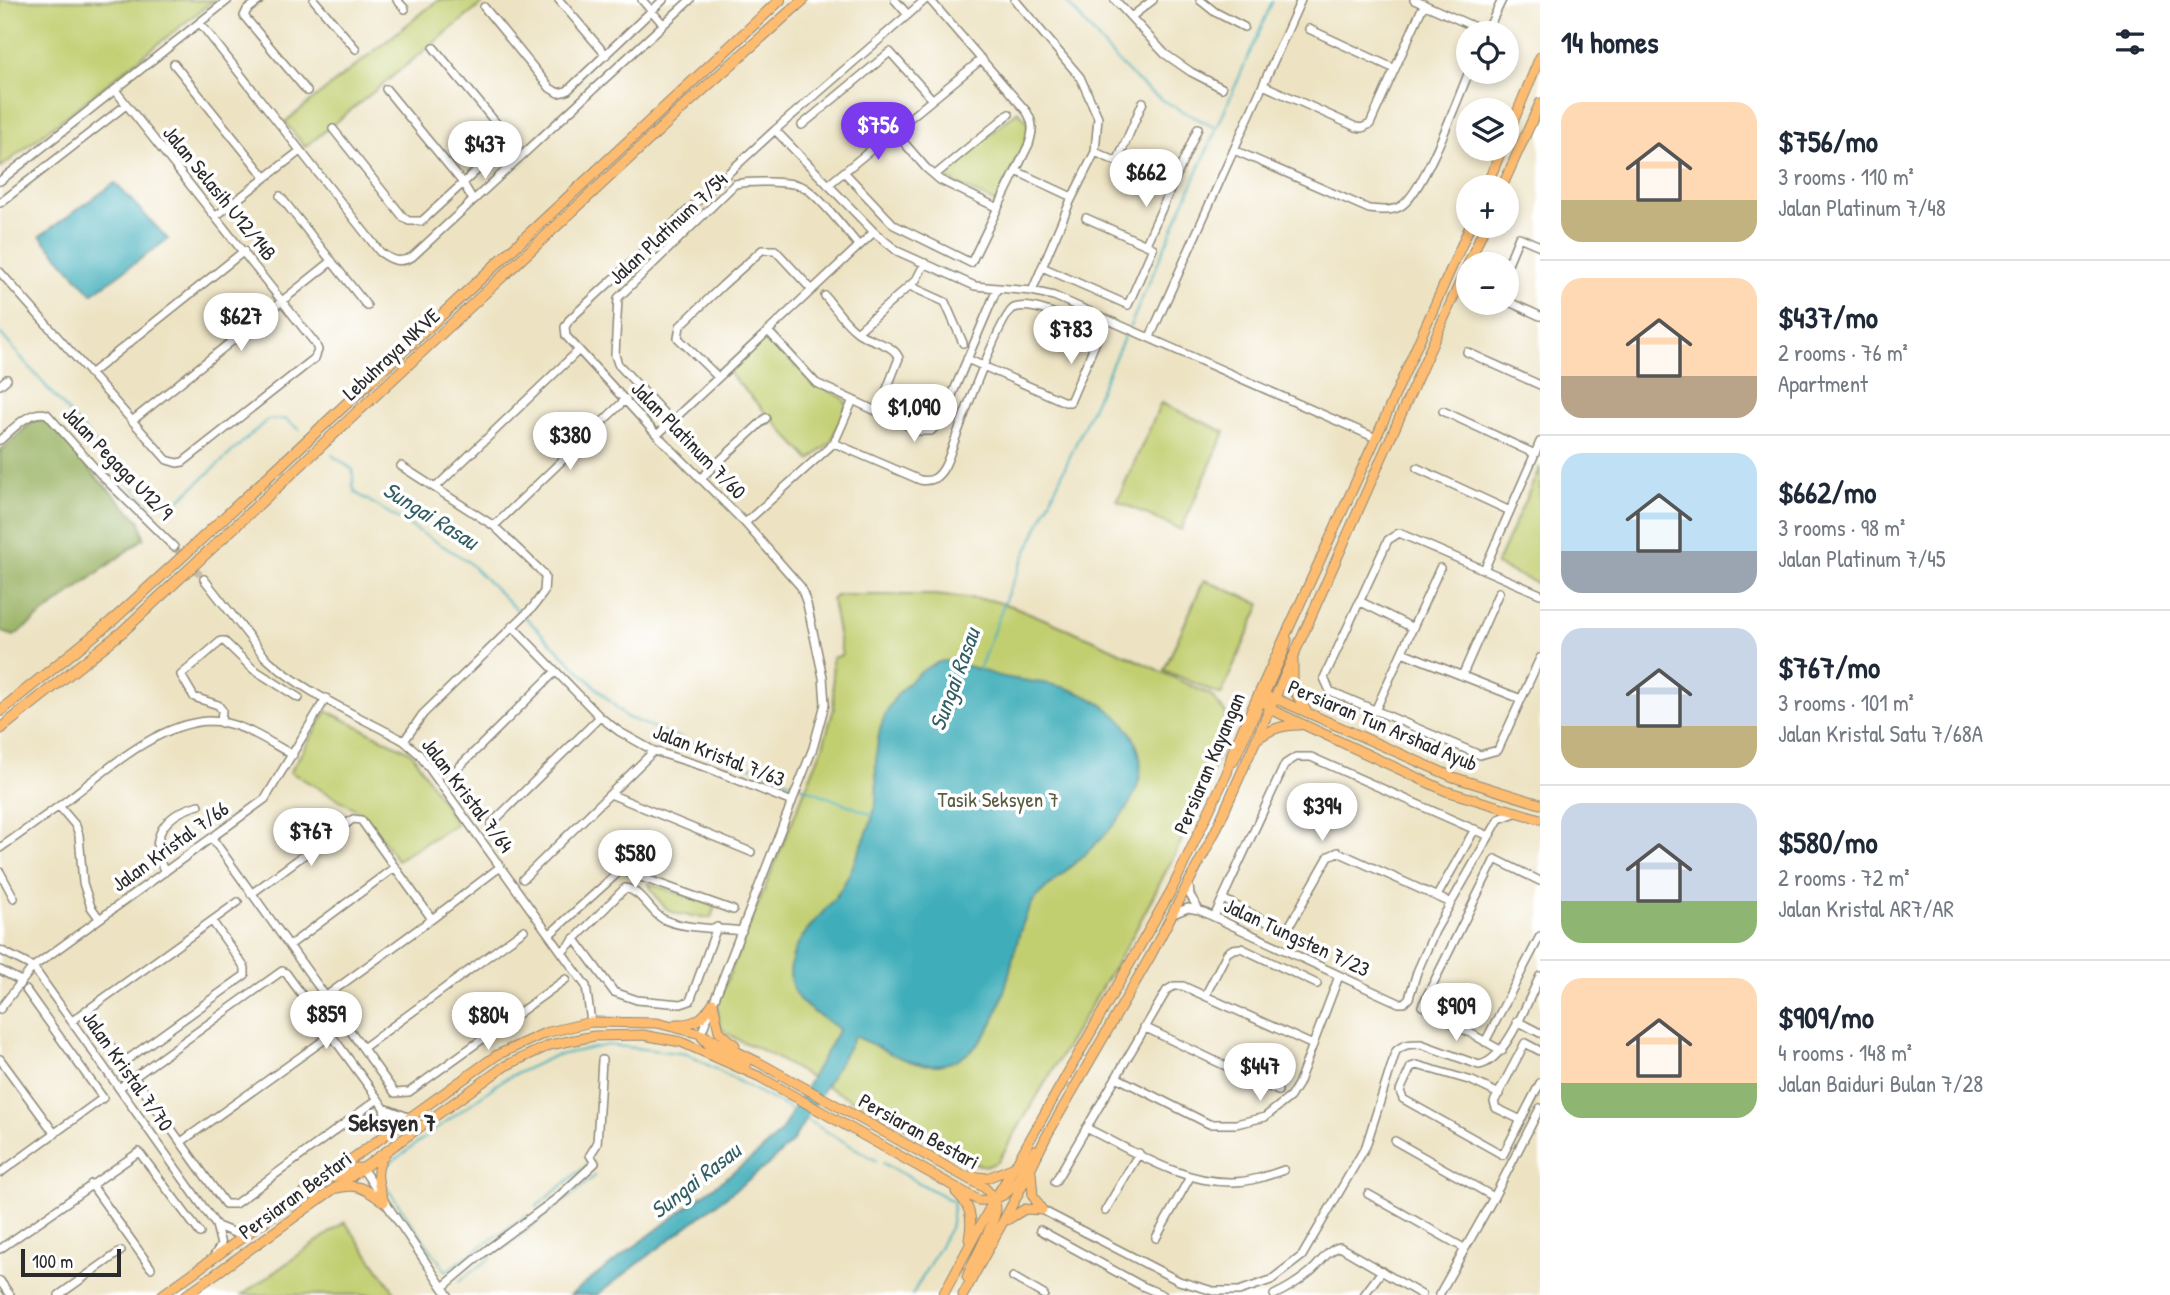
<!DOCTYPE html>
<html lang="en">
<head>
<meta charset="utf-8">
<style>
	:root { --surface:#fff; --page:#f6f6f7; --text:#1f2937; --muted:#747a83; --line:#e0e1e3; --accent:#7c3aed }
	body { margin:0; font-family:"Patrick Hand",sans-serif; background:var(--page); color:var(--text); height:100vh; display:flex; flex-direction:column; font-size:26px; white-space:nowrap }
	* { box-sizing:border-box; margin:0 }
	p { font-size:23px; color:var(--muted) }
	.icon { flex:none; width:38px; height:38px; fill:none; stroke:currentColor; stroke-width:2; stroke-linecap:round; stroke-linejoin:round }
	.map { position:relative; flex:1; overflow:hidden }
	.panel { display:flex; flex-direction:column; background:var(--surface); width:630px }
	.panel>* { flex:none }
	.tools { position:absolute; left:1456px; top:21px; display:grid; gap:14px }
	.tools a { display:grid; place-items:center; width:63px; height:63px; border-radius:50%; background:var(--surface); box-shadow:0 4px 10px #0003; font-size:35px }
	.scale { position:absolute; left:21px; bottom:18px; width:100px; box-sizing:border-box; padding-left:7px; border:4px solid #2b2b2b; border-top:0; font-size:19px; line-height:24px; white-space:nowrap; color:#2b2b2b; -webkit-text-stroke:5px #fff; paint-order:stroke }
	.price { position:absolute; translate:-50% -60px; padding:0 16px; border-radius:24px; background:#fff; color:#222; font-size:23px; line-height:46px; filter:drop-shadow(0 2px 4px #0008) }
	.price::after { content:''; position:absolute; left:50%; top:42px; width:21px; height:16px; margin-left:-10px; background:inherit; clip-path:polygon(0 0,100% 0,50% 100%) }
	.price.current { background:var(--accent); color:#fff }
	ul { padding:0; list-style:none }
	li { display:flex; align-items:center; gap:21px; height:175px; padding:0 21px }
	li+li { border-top:2px solid var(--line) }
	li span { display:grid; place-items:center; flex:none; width:196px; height:140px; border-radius:21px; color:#555 }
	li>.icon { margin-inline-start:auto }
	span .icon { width:84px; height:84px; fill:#fffc; stroke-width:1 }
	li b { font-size:30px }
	h2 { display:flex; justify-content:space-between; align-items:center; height:84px; padding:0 21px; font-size:30px }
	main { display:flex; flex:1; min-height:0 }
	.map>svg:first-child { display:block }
</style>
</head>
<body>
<main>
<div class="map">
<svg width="1540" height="1295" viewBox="0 0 1540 1295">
	<rect width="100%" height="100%" fill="#fff"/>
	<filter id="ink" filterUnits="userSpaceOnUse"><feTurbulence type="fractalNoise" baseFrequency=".0143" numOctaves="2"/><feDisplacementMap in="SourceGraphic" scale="14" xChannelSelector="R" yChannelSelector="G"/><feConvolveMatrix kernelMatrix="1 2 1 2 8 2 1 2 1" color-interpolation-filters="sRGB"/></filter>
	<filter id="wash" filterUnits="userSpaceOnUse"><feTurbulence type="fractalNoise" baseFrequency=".00686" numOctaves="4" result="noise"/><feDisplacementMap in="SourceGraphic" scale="28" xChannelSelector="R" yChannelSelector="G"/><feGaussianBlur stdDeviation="1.57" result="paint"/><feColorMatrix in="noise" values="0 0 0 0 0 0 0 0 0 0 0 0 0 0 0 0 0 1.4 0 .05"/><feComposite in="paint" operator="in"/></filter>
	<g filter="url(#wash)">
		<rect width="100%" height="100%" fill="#ede3c3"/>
		<!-- green -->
		<path fill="#c2cf71" stroke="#767d4e" stroke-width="2" d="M0 0H214L0 168Z
			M438 0H487L305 147 285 122Z
			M1018 111 1027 121 1029 135 995 203 941 176Z
			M765 338 815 383 843 398 847 405 831 442 810 460 728 372Z
			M1161 403 1225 432 1181 530 1117 501Z
			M1540 467V585L1496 565Z
			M1204 580 1261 604 1221 695 1164 670Z
			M933 595 990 600 1015 607 1092 639 1211 695 1226 714 1228 728 1223 748 1177 850 1134 933 998 1162 988 1166 975 1164C906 1129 838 1094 771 1055 754 1045 734 1041 720 1027L717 1004 823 746 834 708 832 658 842 655 832 600 836 596 843 595Z
			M327 711 412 753 456 824 397 860 364 814 290 772Z
			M648 883 715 906 711 918C673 913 668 919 648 883Z
			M345 1222 397 1295H242Z"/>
		<!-- forest -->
		<path fill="#99b263" stroke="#626e47" stroke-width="2" d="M42 418 49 421 99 480 140 521 144 538 14 636 0 631V451L33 421Z"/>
		<!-- water -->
		<path fill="#3faeba" stroke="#356c72" stroke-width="2" d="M115 183 168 239 92 294 40 236Z
			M943 661C964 662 984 673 1004 677 1027 682 1051 682 1072 690 1130 711 1164 759 1121 816 1104 838 1082 857 1061 875 1051 884 1038 893 1031 905 1005 953 1011 1037 954 1061 921 1075 885 1050 855 1036L792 1142 769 1164 597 1295H570L760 1152 780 1133 839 1029C817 1012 790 1005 790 972 791 939 819 920 836 896 845 884 851 871 856 858 864 841 873 821 876 802 878 788 875 774 876 760 877 729 885 705 908 683 919 673 928 665 943 661Z"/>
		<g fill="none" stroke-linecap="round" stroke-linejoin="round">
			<!-- stream -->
			<path stroke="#3faeba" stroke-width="2" d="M1065 0C1091 30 1116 64 1147 89 1167 105 1191 115 1214 127
				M1130 326 1273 0
				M0 333 145 501 177 502 267 420 285 419 300 430
				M332 455 353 470V487L356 493 466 560 521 614
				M525 617 626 717 795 784
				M979 670 1007 595 1127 331
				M800 786 873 815
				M805 1119 877 1161
				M883 1163 954 1202 950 1228 912 1295
				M382 1169 503 1080 554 1056 608 1045 687 1054 794 1111
				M382 1181 446 1271 528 1214
				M563 1202 595 1176
				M536 1207 588 1164
				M503 1249 557 1206
				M459 1281 491 1258"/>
		</g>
	</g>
	<g filter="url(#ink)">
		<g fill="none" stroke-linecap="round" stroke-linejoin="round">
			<!-- minor-tunnel -->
			<path stroke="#c6bea5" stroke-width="7" stroke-dasharray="7 3.5" stroke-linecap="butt" d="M174 547 204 579"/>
			<defs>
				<path id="minor" d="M260 0 247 10 244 16 307 91
					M314 0 356 49
					M397 0 405 9
					M559 0 606 55
					M642 0 663 24
					M895 0 908 15
					M1015 0 1080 77 1098 117 1095 152 1070 202 1032 291
					M1115 0 1165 54 1191 72 1222 88
					M1200 0 1215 12 1244 27
					M1414 0 1486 32
					M484 7 550 88 558 93 567 91 663 0
					M1131 17 1153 0
					M200 23 380 252C391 260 399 264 412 257L690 0
					M1309 29 1395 69
					M1486 33 1502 0
					M174 64 265 177
					M1263 85 1356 127 1362 128 1370 124 1424 4
					M386 89 463 183 473 200
					M802 125 890 52 932 99
					M333 129 404 218 409 221H422L501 148 504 138 501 129 434 48
					M775 130 874 232 897 251 975 286 1032 291 1054 296 1376 438
					M894 131 926 168 940 180 998 208
					M1234 150 1369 209C1379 210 1391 212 1401 206 1424 192 1457 100 1469 72
					M1095 152 1172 186
					M1117 162 1143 102
					M1016 171 1072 197
					M844 172 894 225 971 263 1029 144C1033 131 1034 124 1027 112L930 0
					M935 175 1009 114
					M0 181 228 0
					M828 185 982 59
					M280 196 367 306
					M0 203 126 105
					M216 216 300 151
					M1146 244 1198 128
					M1507 266 1519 237 1540 246
					M1042 267 1128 305 1153 248 1086 218
					M0 272 167 460 177 463 183 462 315 358 318 350 315 343 115 90
					M910 286 945 302 963 343
					M825 296C835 308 844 322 856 331 868 342 892 342 899 358L878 412
					M1507 301 1540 316
					M1080 326 1085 324 1093 313
					M768 331 816 383 919 431H931L941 421 997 289
					M857 332 916 280 925 263
					M1150 337 1301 0
					M1467 352 1540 385
					M90 374 244 251
					M718 377 678 338 680 326 723 285 762 250H775L812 290
					M0 385 7 379
					M1443 411 1535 454
					M132 421 332 261
					M671 421 618 364 615 355 618 298 735 184C750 181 787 181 801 186 815 190 848 233 859 246
					M657 435 874 232
					M0 440C13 429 30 409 47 414L101 475 174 547
					M834 443 920 480C925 481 930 481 935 478 946 471 950 452 955 440 962 421 1001 313 1014 308 1035 300 1076 324 1095 333L1098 337 1070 402H1065L967 359
					M401 466 494 526 541 571 545 577 544 592 533 607 423 714 404 741
					M1417 468 1510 511
					M700 479 766 418
					M436 487 579 350
					M745 523 834 443 853 400
					M494 526 626 399
					M1484 570 1540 442
					M204 579 265 657C304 693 357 715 404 741L419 754 586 986 591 1022
					M1540 594 1399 533 1388 540 1324 678 1330 691 1480 755 1498 750 1540 658
					M1359 601 1413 628
					M512 626 600 717 620 732 654 751 708 768 792 802
					M1402 652 1521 699
					M1462 676 1499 592
					M218 705 194 697 181 675 221 641H224L253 669 299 698
					M218 705 222 710 221 723
					M1375 711 1440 568
					M450 776 555 672
					M610 794 751 852
					M59 806 76 826 79 835 83 883 91 907 99 918
					M491 824 600 717
					M212 838 395 1093 409 1092 566 979
					M0 848C21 833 41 819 62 804 102 774 156 723 209 721 240 721 267 741 293 755
					M0 872 14 898
					M165 872C146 838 165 814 199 805
					M523 879 654 751
					M1189 886 1190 895 1199 910
					M251 894 353 819 361 820 432 919
					M1437 896 1475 829
					M1223 899 1286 932 1329 856 1338 852 1451 903
					M1173 914 1188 908 1199 910 1377 993 1399 1003H1404L1409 998 1417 972 1435 931 1499 819 1515 813
					M1214 917 1285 764 1296 757H1311L1489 836
					M550 934 621 870 733 910
					M574 938 614 992 637 1000 681 1004 690 1001 717 927
					M290 945 395 867
					M0 950 33 967 216 1225 221 1245 214 1256
					M562 952 625 888C642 891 649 911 663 919 682 929 720 928 742 931
					M0 970 21 981
					M326 996 432 919 500 867
					M1205 996 1227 953 1233 949 1241 948 1317 984
					M0 1009 33 967 265 799 326 698
					M86 1010C94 1023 113 1057 128 1059L245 975V968L212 921
					M72 1021 238 902
					M1517 1021 1540 1033
					M1144 1027 1278 1091
					M701 1034 813 748 825 704 823 677 807 604 801 587 745 523 657 435 566 336 565 327 569 320 775 130 925 0
					M1485 1042 1540 936
					M363 1048 524 930
					M1502 1051 1422 1006 1495 859 1540 881
					M0 1059 55 1134
					M1479 1065C1506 1061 1528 1000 1540 976
					M134 1077 225 1204H235L378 1099
					M1116 1077 1209 1124H1236L1265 1117 1290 1097 1298 1084 1339 976
					M119 1088 282 971 286 973 378 1099 384 1108 387 1131
					M1499 1094 1472 1081 1417 1065 1411 1067 1400 1091 1403 1099 1503 1155 1540 1083
					M384 1108 408 1117
					M1521 1120 1496 1108 1494 1102 1525 1043 1540 1051
					M1086 1128C1132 1150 1180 1183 1232 1182 1250 1182 1267 1176 1284 1170
					M1395 1141 1494 1197
					M181 1142 331 1035
					M362 1168 448 1295
					M0 1173 103 1098 26 990
					M1055 1182 1167 990 1174 986H1183L1313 1045
					M91 1184 151 1268
					M1368 1194 1464 1248
					M1042 1210 1179 1281 1213 1291H1239L1271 1280 1302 1256 1366 1146 1396 1051C1403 1044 1411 1044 1421 1044L1479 1065
					M1105 1211 1139 1153
					M217 1226 237 1234H247
					M1040 1230 1142 1286 1163 1295
					M1156 1238 1190 1177
					M0 1249 139 1152 200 1233
					M1013 1277 1044 1295
					M0 1281 10 1295
					M443 1287 488 1249 557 1198 595 1163 590 1155 597 1144 602 1060
					M59 1295 121 1251
					M1274 1295C1287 1289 1298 1282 1309 1273 1320 1265 1326 1250 1340 1247L1422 1295
					M1364 1295 1382 1271
					M1439 1295 1494 1197 1540 1108"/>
				<path id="major" d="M1507 137 1540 57
					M1486 187 1502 149
					M1502 187 1540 103
					M1293 661V689L1306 710
					M1272 697 1453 777 1540 804
					M1263 698 1270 709 1446 791 1540 819
					M1257 739C1271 729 1282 725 1299 725
					M1233 762 1283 653 1287 640
					M713 1003 719 1031 735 1045
					M676 1024C694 1025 703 1019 712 1004
					M702 1037 711 1047 746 1065
					M1031 1172 1033 1196 1042 1210
					M969 1176 987 1178 1012 1168
					M333 1178 348 1168H361
					M338 1188C359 1182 367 1191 384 1202
					M956 1192C971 1205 973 1220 969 1239
					M384 1202C378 1184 373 1170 385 1154
					M1007 1220 1025 1209 1042 1210
					M162 1295 497 1055 545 1033 591 1022 657 1023 701 1034 758 1062 985 1188C990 1193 995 1201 996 1208 998 1217 972 1263 967 1277
					M186 1295 505 1066 550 1045 594 1036 643 1035 681 1042 760 1077 978 1200C1015 1203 1017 1175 1035 1150
					M943 1295 994 1200 1015 1166 1171 891 1227 773 1233 750 1376 438 1470 226
					M963 1295 1017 1196 1046 1137 1151 955 1215 832 1485 226"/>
				<path id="highway" d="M0 711 113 620 170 568 780 0
					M0 729 122 632 688 103 803 0"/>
			</defs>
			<!-- minor casing -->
			<use href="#minor" stroke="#8c8777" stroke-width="10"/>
			<!-- major casing -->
			<use href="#major" stroke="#8c8777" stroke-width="11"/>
			<!-- highway casing -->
			<use href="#highway" stroke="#8c8777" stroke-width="12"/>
			<!-- minor -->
			<use href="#minor" stroke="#fff" stroke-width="7"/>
			<!-- major -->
			<use href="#major" stroke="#febc71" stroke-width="9"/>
			<!-- highway -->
			<use href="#highway" stroke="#febc71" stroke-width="10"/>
		</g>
	</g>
	<g text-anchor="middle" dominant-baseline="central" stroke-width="7" stroke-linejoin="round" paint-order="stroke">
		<!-- street labels -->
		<g font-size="21" fill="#2b2b2b" stroke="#fff">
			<text transform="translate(220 193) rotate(51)">Jalan Selasih U12/14B</text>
			<text transform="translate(668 228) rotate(-43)">Jalan Platinum 7/54</text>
			<text transform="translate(391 354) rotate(-43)">Lebuhraya NKVE</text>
			<text transform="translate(689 440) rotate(46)">Jalan Platinum 7/60</text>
			<text transform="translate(118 463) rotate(46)">Jalan Pegaga U12/9</text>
			<text transform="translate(1383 725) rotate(23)">Persiaran Tun Arshad Ayub</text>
			<text transform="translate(719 755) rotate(21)">Jalan Kristal 7/63</text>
			<text transform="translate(1209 763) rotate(-67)">Persiaran Kayangan</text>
			<text transform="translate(468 795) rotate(53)">Jalan Kristal 7/64</text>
			<text transform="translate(170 846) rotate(-36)">Jalan Kristal 7/66</text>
			<text transform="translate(1297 937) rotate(25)">Jalan Tungsten 7/23</text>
			<text transform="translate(128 1071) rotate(55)">Jalan Kristal 7/70</text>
			<text transform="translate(919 1131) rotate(29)">Persiaran Bestari</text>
			<text transform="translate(295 1195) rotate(-36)">Persiaran Bestari</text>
		</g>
		<!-- park labels -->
		<g font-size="21" fill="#585c40" stroke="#fff">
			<text x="998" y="799">Tasik Seksyen 7</text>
		</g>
		<!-- water labels -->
		<g font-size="23" font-style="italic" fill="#335f64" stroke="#fff">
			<text transform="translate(431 515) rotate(32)">Sungai Rasau</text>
			<text transform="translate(954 679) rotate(-70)">Sungai Rasau</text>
			<text transform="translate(695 1180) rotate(-38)">Sungai Rasau</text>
		</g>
		<!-- quarter labels -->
		<g font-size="24" font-weight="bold" fill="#2b2b2b" stroke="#fff">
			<text x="392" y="1122">Seksyen 7</text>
		</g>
	</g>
</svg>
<div class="tools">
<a><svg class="icon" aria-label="locate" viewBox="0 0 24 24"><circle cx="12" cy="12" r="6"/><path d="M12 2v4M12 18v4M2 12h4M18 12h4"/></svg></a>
<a><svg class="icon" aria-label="layers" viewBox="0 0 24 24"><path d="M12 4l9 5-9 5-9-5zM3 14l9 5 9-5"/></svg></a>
<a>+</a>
<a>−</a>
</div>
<div class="scale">100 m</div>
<b class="price current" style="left:878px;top:162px">$756</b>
<b class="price" style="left:485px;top:181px">$437</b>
<b class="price" style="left:1146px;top:209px">$662</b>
<b class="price" style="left:241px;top:353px">$627</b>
<b class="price" style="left:1071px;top:366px">$783</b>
<b class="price" style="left:914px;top:444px">$1,090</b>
<b class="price" style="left:570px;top:472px">$380</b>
<b class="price" style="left:1322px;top:843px">$394</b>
<b class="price" style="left:311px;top:868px">$767</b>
<b class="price" style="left:635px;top:890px">$580</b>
<b class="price" style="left:1456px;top:1043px">$909</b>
<b class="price" style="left:326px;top:1051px">$859</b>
<b class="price" style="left:488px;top:1052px">$804</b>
<b class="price" style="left:1260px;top:1103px">$447</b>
</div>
<section class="panel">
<h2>14 homes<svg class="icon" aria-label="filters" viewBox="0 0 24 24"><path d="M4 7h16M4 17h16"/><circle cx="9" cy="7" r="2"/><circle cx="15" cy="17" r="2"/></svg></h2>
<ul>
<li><span style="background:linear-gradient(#ffd9b3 70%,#c2b280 0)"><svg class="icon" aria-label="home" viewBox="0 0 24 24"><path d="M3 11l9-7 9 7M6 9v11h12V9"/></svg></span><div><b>$756/mo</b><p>3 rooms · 110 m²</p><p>Jalan Platinum 7/48</p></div></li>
<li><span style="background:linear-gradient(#ffd9b3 70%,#b9a48a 0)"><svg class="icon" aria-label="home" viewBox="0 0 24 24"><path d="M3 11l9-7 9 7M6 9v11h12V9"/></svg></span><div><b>$437/mo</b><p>2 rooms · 76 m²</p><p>Apartment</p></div></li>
<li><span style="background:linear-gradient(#bfe0f5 70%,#9aa5b1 0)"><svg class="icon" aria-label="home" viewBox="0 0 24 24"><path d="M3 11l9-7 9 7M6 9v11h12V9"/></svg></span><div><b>$662/mo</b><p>3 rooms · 98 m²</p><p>Jalan Platinum 7/45</p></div></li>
<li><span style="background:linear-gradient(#c9d6e8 70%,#c2b280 0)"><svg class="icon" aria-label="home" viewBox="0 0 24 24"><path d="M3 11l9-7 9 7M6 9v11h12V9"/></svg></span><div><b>$767/mo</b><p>3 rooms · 101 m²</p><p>Jalan Kristal Satu 7/68A</p></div></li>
<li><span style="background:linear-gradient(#c9d6e8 70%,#8fb573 0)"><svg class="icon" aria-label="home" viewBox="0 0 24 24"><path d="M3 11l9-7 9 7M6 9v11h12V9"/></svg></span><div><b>$580/mo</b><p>2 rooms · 72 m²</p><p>Jalan Kristal AR7/AR</p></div></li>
<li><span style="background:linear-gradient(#ffd9b3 75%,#8fb573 0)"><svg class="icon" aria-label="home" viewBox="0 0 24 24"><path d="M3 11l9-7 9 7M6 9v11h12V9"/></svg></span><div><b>$909/mo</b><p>4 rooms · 148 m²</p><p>Jalan Baiduri Bulan 7/28</p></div></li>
</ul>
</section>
</main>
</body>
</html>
